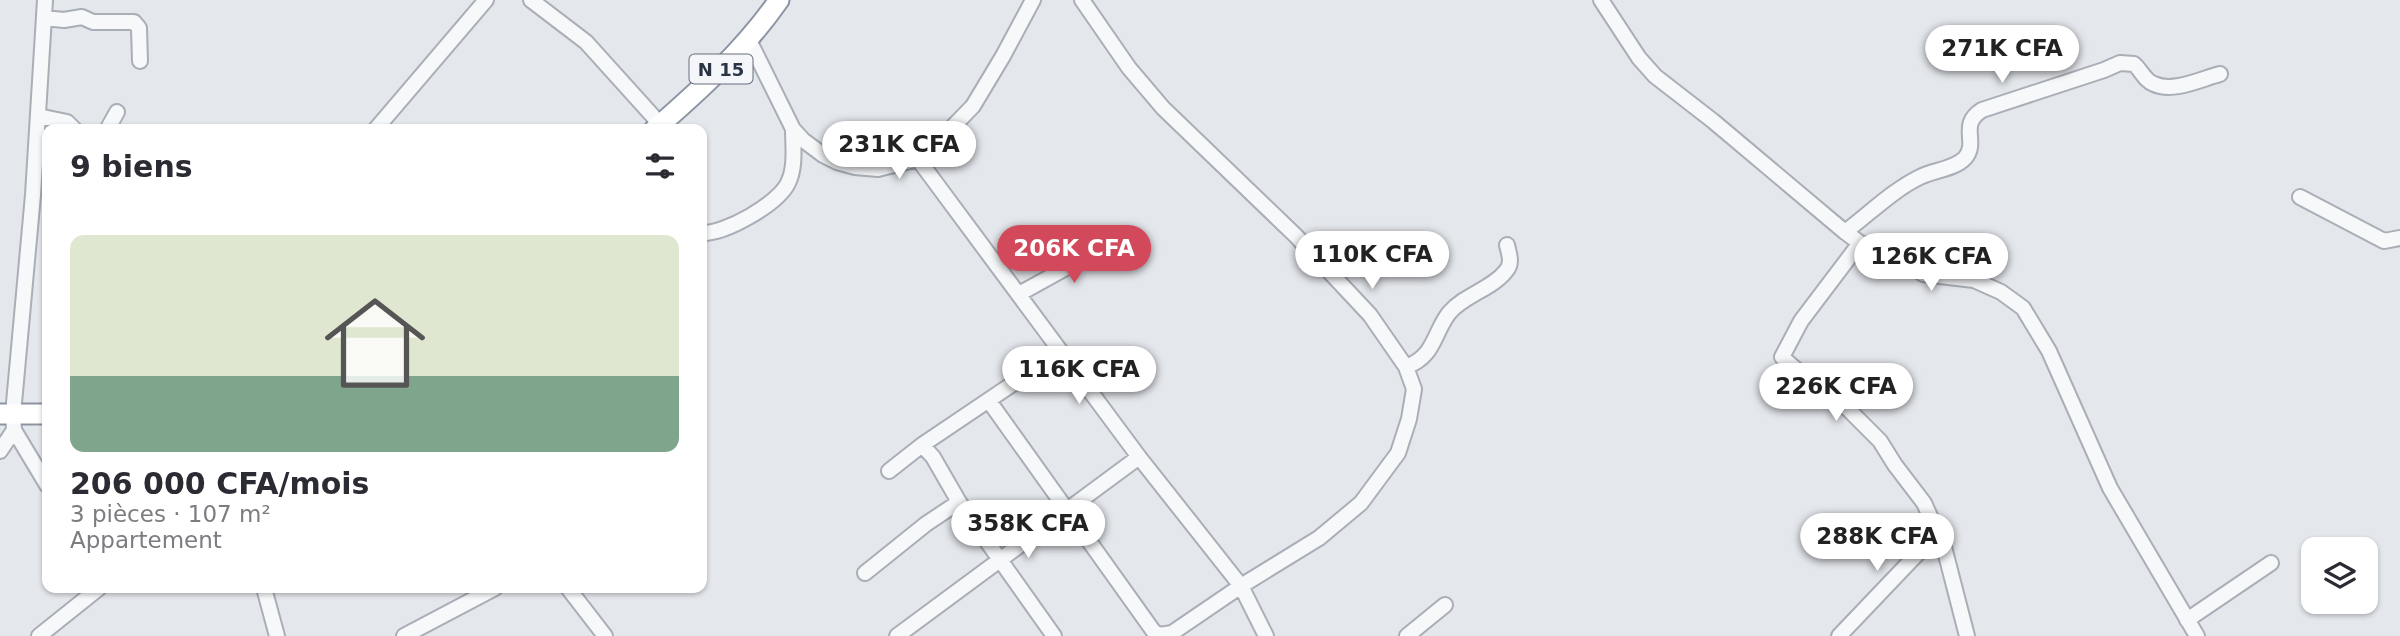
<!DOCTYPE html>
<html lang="fr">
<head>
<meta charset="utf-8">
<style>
	:root { --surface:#fff; --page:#f7f7f7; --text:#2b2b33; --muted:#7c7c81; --line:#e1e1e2; --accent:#d1495b }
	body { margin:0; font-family:"DejaVu Sans",sans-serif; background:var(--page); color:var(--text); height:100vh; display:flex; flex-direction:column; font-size:26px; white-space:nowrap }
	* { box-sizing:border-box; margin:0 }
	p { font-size:23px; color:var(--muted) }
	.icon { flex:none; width:38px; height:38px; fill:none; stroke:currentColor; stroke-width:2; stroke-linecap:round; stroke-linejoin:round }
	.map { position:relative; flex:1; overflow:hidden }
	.sheet { position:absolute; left:42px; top:124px; width:665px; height:469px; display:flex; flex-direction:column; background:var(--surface); border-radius:14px; box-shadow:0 2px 5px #0004 }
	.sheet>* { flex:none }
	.controls { position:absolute; left:2301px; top:537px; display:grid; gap:14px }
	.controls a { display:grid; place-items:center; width:77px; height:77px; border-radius:14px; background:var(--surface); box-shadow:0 2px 5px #0004; font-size:35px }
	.price { position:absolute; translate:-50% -60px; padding:0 16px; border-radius:24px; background:#fff; color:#222; font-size:23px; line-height:46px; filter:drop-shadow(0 2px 4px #0008) }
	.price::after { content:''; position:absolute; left:50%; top:42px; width:21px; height:16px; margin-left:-10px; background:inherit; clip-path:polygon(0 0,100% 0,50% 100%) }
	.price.on { background:var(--accent); color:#fff }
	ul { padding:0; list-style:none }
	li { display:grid; align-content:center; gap:14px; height:371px; padding:0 28px }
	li+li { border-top:2px solid var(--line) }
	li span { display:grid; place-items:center; height:217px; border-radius:14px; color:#555 }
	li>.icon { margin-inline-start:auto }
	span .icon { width:126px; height:126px; fill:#fffc; stroke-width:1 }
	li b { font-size:30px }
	h2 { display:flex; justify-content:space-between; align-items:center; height:84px; padding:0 28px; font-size:30px }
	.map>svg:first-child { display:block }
</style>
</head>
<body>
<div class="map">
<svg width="2400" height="636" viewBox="0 0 2400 636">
	<rect width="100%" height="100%" fill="#e4e7ec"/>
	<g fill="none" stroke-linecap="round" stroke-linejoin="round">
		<defs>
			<path id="minor" d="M45 0 33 195 13 414 14 430 47 485
				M531 0 586 42 660 124
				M1601 0 1639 58 1655 76 1713 121 1845 232 1860 243 1902 259 1923 274 1974 280 2001 292 2023 308 2049 351 2110 488 2197 636
				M44 18 64 20 82 17 93 22H134L139 28 140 61
				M749 40 793 129 803 140 823 155 837 162 855 167 878 169 918 159 937 143 973 106 1003 56 1033 0
				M38 116 67 122 75 130
				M107 130 117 112
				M375 130 486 0
				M918 159 1139 457 1241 586 1266 636
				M2300 197 2384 241 2400 238
				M1845 232C1869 214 1893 190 1920 177 1934 170 1955 169 1965 158 1979 142 1958 125 1982 110L2104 70 2120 63 2134 64C2141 70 2145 81 2154 84 2173 93 2201 79 2220 74
				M702 233C725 234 778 204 788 183 796 167 793 146 793 129
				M1860 243 1801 321 1782 357 1800 373 1833 394 1880 441 1895 465 1924 503 1944 547 1967 636
				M1019 294 1075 263 1095 238
				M1406 367C1435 356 1433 334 1449 313 1464 295 1492 289 1506 271 1513 263 1509 254 1507 245
				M989 401 1154 632 1160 635 1172 633 1241 586 1319 538 1361 503 1398 453 1409 419 1414 389 1406 367 1370 315 1296 236 1163 108 1129 68 1082 0
				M922 445 933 457 959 502 1054 636
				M0 451 14 430
				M889 471 922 445 1060 352
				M865 573 926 524 959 502
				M264 588 277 636
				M568 588 605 636
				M2187 620 2271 563
				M39 636 99 588
				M404 636 495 588
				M897 636 1139 457
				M1407 636 1445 605
				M1839 636 1921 550 1935 526"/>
			<path id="highway" d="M654 130C700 90 744 50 779 0
				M0 414H47"/>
		</defs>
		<!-- minor casing -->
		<use href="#minor" stroke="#a9aeb7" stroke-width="18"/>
		<!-- highway casing -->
		<use href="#highway" stroke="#8b94a3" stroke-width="23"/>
		<!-- minor -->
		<use href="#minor" stroke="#f7f8fa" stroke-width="14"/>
		<!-- highway -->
		<use href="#highway" stroke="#fff" stroke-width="19"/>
	</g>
	<g text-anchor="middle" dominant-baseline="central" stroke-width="5" stroke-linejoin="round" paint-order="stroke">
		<!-- shield labels -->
		<rect fill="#f4f6f9" stroke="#676e7b" stroke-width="2" x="689.5" y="54.5" width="63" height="29" rx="5"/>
		<g font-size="18" font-weight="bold" fill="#2b3445">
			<text x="721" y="69">N 15</text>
		</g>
	</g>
</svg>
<div class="controls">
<a><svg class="icon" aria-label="layers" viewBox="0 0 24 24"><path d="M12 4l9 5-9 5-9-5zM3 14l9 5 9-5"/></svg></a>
</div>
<b class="price" style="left:2002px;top:85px">271K CFA</b>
<b class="price" style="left:899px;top:181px">231K CFA</b>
<b class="price on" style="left:1074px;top:285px">206K CFA</b>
<b class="price" style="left:1372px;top:291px">110K CFA</b>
<b class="price" style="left:1931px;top:293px">126K CFA</b>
<b class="price" style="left:1079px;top:406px">116K CFA</b>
<b class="price" style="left:1836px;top:423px">226K CFA</b>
<b class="price" style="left:1028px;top:560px">358K CFA</b>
<b class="price" style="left:1877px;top:573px">288K CFA</b>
<section class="sheet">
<h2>9 biens<svg class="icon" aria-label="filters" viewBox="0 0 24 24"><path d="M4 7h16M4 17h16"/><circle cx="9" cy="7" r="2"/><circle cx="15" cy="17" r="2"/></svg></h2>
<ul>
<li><span style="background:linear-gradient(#dfe7d0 65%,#7fa58c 0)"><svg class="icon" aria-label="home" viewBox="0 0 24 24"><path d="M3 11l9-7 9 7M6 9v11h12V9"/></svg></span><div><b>206 000 CFA/mois</b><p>3 pièces · 107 m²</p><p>Appartement</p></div></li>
</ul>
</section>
</div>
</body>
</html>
